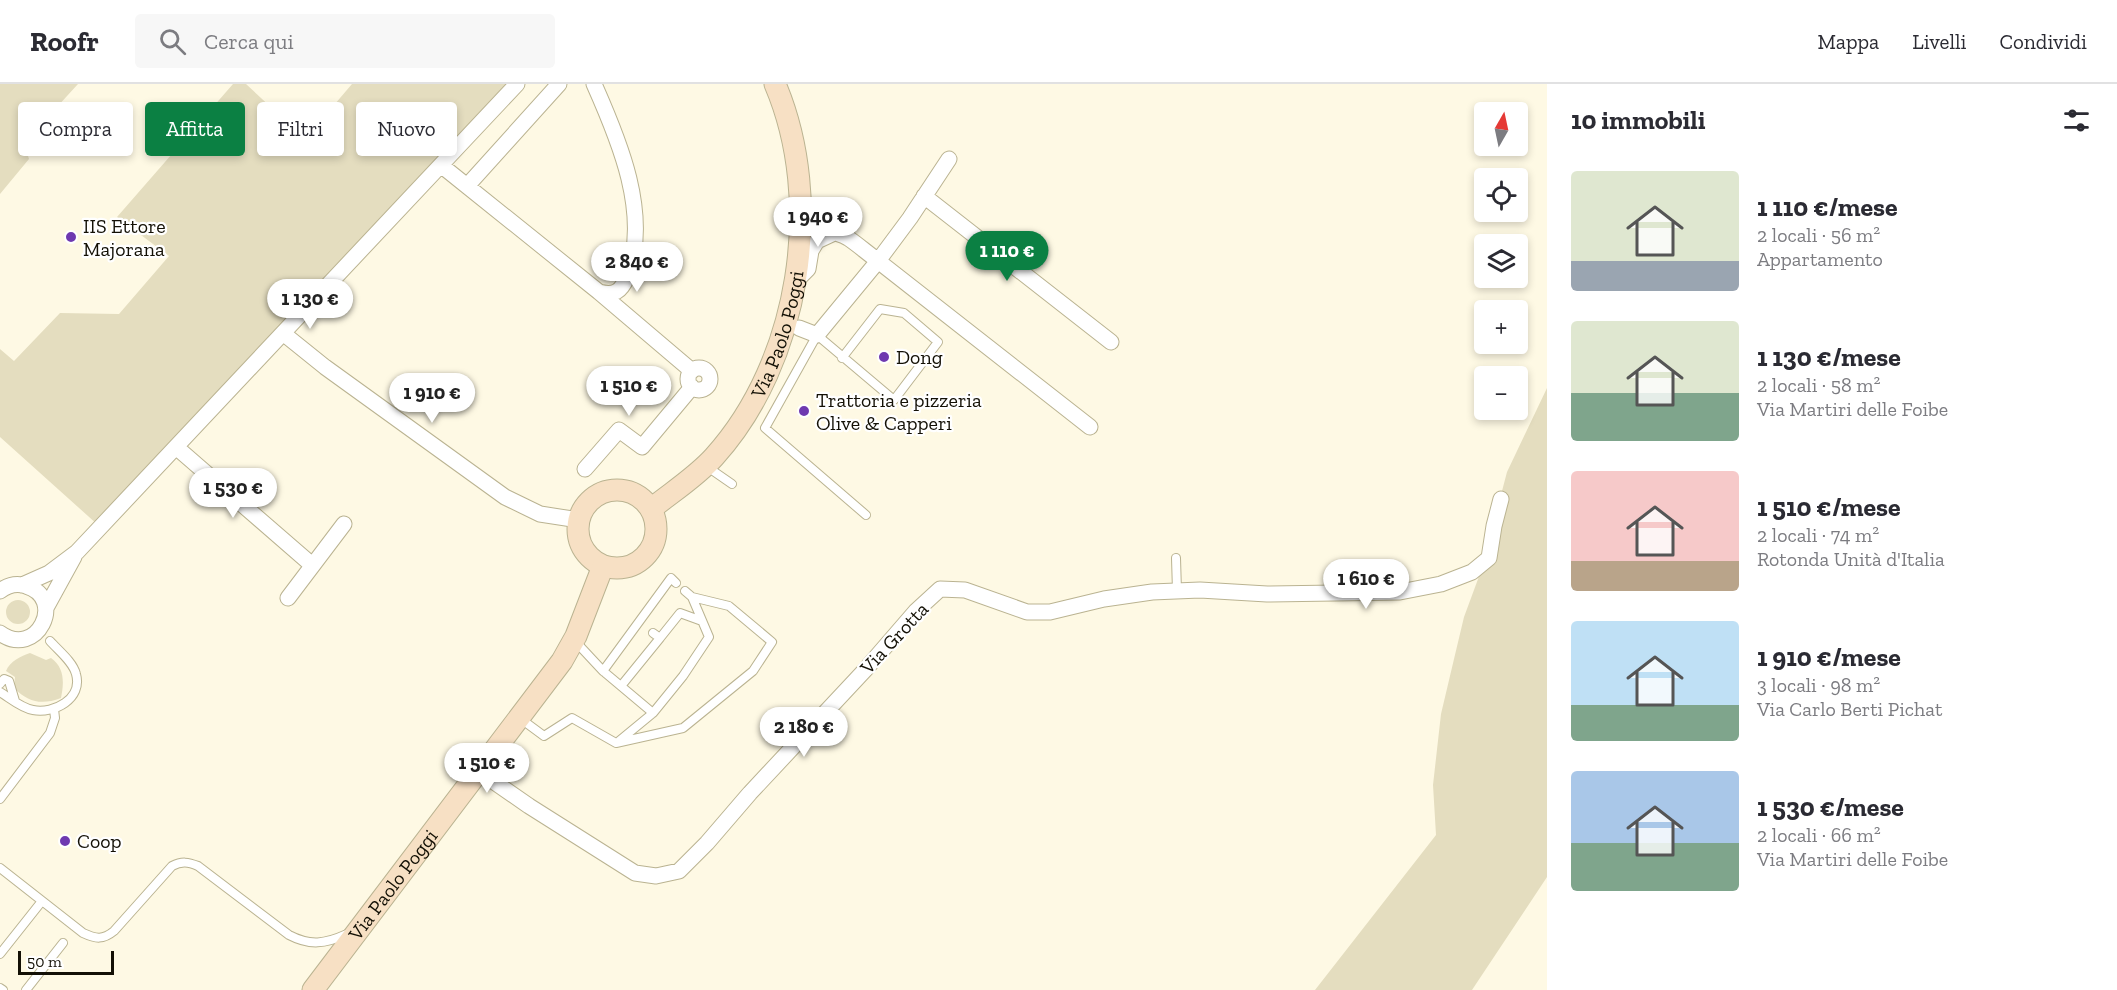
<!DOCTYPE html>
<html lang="it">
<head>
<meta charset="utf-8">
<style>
	:root { --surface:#fff; --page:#f7f7f7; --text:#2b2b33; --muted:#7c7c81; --line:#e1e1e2; --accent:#0b8043 }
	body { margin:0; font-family:"Zilla Slab",serif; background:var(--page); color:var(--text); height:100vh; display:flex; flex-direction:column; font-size:22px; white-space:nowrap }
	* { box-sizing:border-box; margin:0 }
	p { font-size:20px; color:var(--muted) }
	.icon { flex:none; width:33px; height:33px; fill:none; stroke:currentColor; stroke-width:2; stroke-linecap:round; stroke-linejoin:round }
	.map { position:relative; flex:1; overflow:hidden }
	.panel { display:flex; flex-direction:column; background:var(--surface); width:570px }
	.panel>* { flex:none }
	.hud { position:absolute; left:18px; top:18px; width:570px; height:54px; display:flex; gap:12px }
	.needle { width:39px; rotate:9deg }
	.tools { position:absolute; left:1474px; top:18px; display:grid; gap:12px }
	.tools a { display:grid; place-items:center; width:54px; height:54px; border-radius:6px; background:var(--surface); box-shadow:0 3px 9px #0003; font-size:30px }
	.scale { position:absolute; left:18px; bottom:15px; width:96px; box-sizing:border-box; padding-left:6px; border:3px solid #131005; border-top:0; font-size:16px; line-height:21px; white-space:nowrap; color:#131005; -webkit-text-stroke:4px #fff; paint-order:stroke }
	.price { position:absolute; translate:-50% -51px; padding:0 14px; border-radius:21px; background:#fff; color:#222; font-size:20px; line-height:39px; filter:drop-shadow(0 2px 3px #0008) }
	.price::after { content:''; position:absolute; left:50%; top:36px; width:18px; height:14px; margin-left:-9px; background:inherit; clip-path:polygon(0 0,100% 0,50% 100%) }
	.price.on { background:var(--accent); color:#fff }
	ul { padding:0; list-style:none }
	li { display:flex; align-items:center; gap:18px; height:150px; padding:0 24px }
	li span { display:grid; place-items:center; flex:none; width:168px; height:120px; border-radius:6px; color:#555 }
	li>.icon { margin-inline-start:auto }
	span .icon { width:72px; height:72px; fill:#fffc; stroke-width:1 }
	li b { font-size:26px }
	h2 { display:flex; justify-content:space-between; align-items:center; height:72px; padding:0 24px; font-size:26px }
	.tag { padding:0 21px; border-radius:6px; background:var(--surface); box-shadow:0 3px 9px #0003; font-size:21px; line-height:54px }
	.tag.on { background:var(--accent); color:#fff }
	header { display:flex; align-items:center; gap:36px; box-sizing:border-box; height:84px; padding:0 30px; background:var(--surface); border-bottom:2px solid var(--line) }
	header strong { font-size:28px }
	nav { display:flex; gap:33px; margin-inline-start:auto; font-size:21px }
	.search { width:420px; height:54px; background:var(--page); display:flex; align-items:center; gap:15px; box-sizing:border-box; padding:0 21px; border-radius:6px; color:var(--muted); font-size:22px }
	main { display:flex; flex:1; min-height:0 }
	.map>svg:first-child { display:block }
</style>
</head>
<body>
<header>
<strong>Roofr</strong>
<div class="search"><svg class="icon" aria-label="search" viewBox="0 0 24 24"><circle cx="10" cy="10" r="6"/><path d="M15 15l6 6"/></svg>Cerca qui</div>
<nav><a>Mappa</a><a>Livelli</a><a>Condividi</a></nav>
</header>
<main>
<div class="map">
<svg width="1547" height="906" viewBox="0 0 1547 906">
	<rect width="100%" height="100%" fill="#fef9e4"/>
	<!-- green -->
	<path fill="#e4ddbf" d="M0 0H78L24 59 29 75 0 110Z
		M233 0H246L305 55 352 0H506L98 441 0 353V265L14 277 60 229 119 230 169 172 117 133Z
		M1547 304V793L1472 906H1315L1436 751 1433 701 1441 630 1454 575 1464 533 1481 487 1507 388Z
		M6 528a12 12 0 1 1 24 0a12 12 0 1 1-24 0Z
		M30 569 46 576 51 574C65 584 64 599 61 614 42 621 29 619 14 604L15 593 6 587C10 577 21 572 30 569Z"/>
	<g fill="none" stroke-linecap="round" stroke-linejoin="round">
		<defs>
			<path id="lane" d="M842 274 880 225 904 229 938 258 894 316 817 251 765 344 866 431
				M706 382 732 400
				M1176 474 1177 507
				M653 549 660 554 680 529 702 537
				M575 557 603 587 671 494 676 499
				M603 587 653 629 619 657
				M0 600 4 595 9 597 15 617
				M621 602 660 554
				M0 608C10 614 21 624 33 626 54 630 83 615 76 590 73 578 59 567 50 557
				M653 629 683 592 709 553 692 513
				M521 635 544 652 572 634 616 659 683 644 753 587 772 558 729 522 692 513 685 507
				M0 715 50 649 55 634 54 625
				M0 784 83 849C96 855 103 856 114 847L172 782C182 777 188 778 198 782L289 851C310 862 325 860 347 850
				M0 870 42 817
				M0 904 3 906
				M26 906 63 859"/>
			<path id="street" d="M442 82 599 208C614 212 621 208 627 193 651 131 619 56 594 0
				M467 102 559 0
				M924 112 1111 258
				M800 125C819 154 825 141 848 154 854 158 859 162 864 166L1090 343
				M795 198 808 185 811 167 817 157 832 150
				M599 208 692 287
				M799 244 817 251 878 177 910 134 949 75
				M284 250 325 283 505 413 540 430 579 436
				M688 295a11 11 0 1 1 22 0a11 11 0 1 1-22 0Z
				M176 363 312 481
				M585 385 619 346 642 363 692 303
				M22 501 49 489 77 468 517 0
				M0 507C8 501 17 499 26 502 67 514 37 576 0 549
				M288 514 344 440
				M46 524 74 473
				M480 688 529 722 635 789 656 792 679 787 707 759 750 709 865 586 916 527 940 505 965 506 1027 528H1050L1104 515 1152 508 1200 506 1267 510 1400 508 1441 500 1472 488 1489 474 1494 442 1501 415"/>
			<g id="secondary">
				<circle cx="617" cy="445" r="39"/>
				<path id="s1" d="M651 425C672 408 696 393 714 373 800 278 825 117 775 0"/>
				<path id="s2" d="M313 906 562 577 576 552 603 482"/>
			</g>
		</defs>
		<!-- lane casing -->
		<use href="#lane" stroke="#bab391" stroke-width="10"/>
		<!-- street casing -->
		<use href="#street" stroke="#bab391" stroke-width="17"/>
		<!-- secondary casing -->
		<use href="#secondary" stroke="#bab391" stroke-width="23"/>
		<!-- lane -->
		<use href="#lane" stroke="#fff" stroke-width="8"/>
		<!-- street -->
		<use href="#street" stroke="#fff" stroke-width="15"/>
		<!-- secondary -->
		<use href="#secondary" stroke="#f7e0c4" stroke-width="21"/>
	</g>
	<!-- markers -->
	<g fill="#6e39b0" stroke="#fff" stroke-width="2">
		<circle cx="71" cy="153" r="6"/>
		<circle cx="884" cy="273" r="6"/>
		<circle cx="804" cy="327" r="6"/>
		<circle cx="65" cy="757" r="6"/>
	</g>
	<g text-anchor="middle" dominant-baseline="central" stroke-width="4.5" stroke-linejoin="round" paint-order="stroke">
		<!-- poi labels -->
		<g font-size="20" fill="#131005" stroke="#fff" text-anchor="start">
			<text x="83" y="142">IIS Ettore<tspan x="83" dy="23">Majorana</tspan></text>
			<text x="896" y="273">Dong</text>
			<text x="816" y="316">Trattoria e pizzeria<tspan x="816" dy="23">Olive &amp; Capperi</tspan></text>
			<text x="77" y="757">Coop</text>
		</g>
		<!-- street labels -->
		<g font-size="20" fill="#131005" stroke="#fff">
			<text stroke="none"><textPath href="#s1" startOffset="222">Via Paolo Poggi</textPath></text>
			<text transform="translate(894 554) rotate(-47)">Via Grotta</text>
			<text stroke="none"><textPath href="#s2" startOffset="132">Via Paolo Poggi</textPath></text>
		</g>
	</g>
</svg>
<div class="tools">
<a><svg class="needle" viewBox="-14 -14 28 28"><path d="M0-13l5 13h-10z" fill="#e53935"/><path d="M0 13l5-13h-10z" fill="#7c7c81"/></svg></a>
<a><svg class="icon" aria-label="locate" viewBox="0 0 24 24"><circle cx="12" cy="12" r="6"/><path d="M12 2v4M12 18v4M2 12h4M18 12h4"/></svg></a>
<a><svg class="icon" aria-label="layers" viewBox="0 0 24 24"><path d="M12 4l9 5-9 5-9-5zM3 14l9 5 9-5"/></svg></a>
<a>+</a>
<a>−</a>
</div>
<div class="scale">50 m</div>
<b class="price" style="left:818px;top:164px">1 940 €</b>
<b class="price on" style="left:1007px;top:198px">1 110 €</b>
<b class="price" style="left:637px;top:209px">2 840 €</b>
<b class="price" style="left:310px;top:246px">1 130 €</b>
<b class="price" style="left:629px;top:333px">1 510 €</b>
<b class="price" style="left:432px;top:340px">1 910 €</b>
<b class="price" style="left:233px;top:435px">1 530 €</b>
<b class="price" style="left:1366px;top:526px">1 610 €</b>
<b class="price" style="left:804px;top:674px">2 180 €</b>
<b class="price" style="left:487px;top:710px">1 510 €</b>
<div class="hud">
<a class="tag">Compra</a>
<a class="tag on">Affitta</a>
<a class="tag">Filtri</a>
<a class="tag">Nuovo</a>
</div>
</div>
<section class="panel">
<h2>10 immobili<svg class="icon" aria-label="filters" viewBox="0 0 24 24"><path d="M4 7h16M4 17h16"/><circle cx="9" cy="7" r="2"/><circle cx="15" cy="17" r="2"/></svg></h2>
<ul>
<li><span style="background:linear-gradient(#dfe7d0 75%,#9aa5b1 0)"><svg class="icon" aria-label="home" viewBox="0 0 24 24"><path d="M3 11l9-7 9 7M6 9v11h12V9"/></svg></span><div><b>1 110 €/mese</b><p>2 locali · 56 m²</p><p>Appartamento</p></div></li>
<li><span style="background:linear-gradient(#dfe7d0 60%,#7fa58c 0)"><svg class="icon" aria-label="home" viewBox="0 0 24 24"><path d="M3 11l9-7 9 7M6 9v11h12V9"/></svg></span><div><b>1 130 €/mese</b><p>2 locali · 58 m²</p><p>Via Martiri delle Foibe</p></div></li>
<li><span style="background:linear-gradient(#f6c9c9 75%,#b9a48a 0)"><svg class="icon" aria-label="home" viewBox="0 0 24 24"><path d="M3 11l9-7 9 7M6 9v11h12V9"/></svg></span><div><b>1 510 €/mese</b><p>2 locali · 74 m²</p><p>Rotonda Unità d'Italia</p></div></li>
<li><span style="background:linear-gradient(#bfe0f5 70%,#7fa58c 0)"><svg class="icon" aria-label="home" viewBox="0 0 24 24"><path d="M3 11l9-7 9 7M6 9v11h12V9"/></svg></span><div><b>1 910 €/mese</b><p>3 locali · 98 m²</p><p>Via Carlo Berti Pichat</p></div></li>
<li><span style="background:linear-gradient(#a9c7e8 60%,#7fa58c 0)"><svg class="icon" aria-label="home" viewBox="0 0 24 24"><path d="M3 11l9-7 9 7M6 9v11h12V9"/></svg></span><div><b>1 530 €/mese</b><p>2 locali · 66 m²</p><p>Via Martiri delle Foibe</p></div></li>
</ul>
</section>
</main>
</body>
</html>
